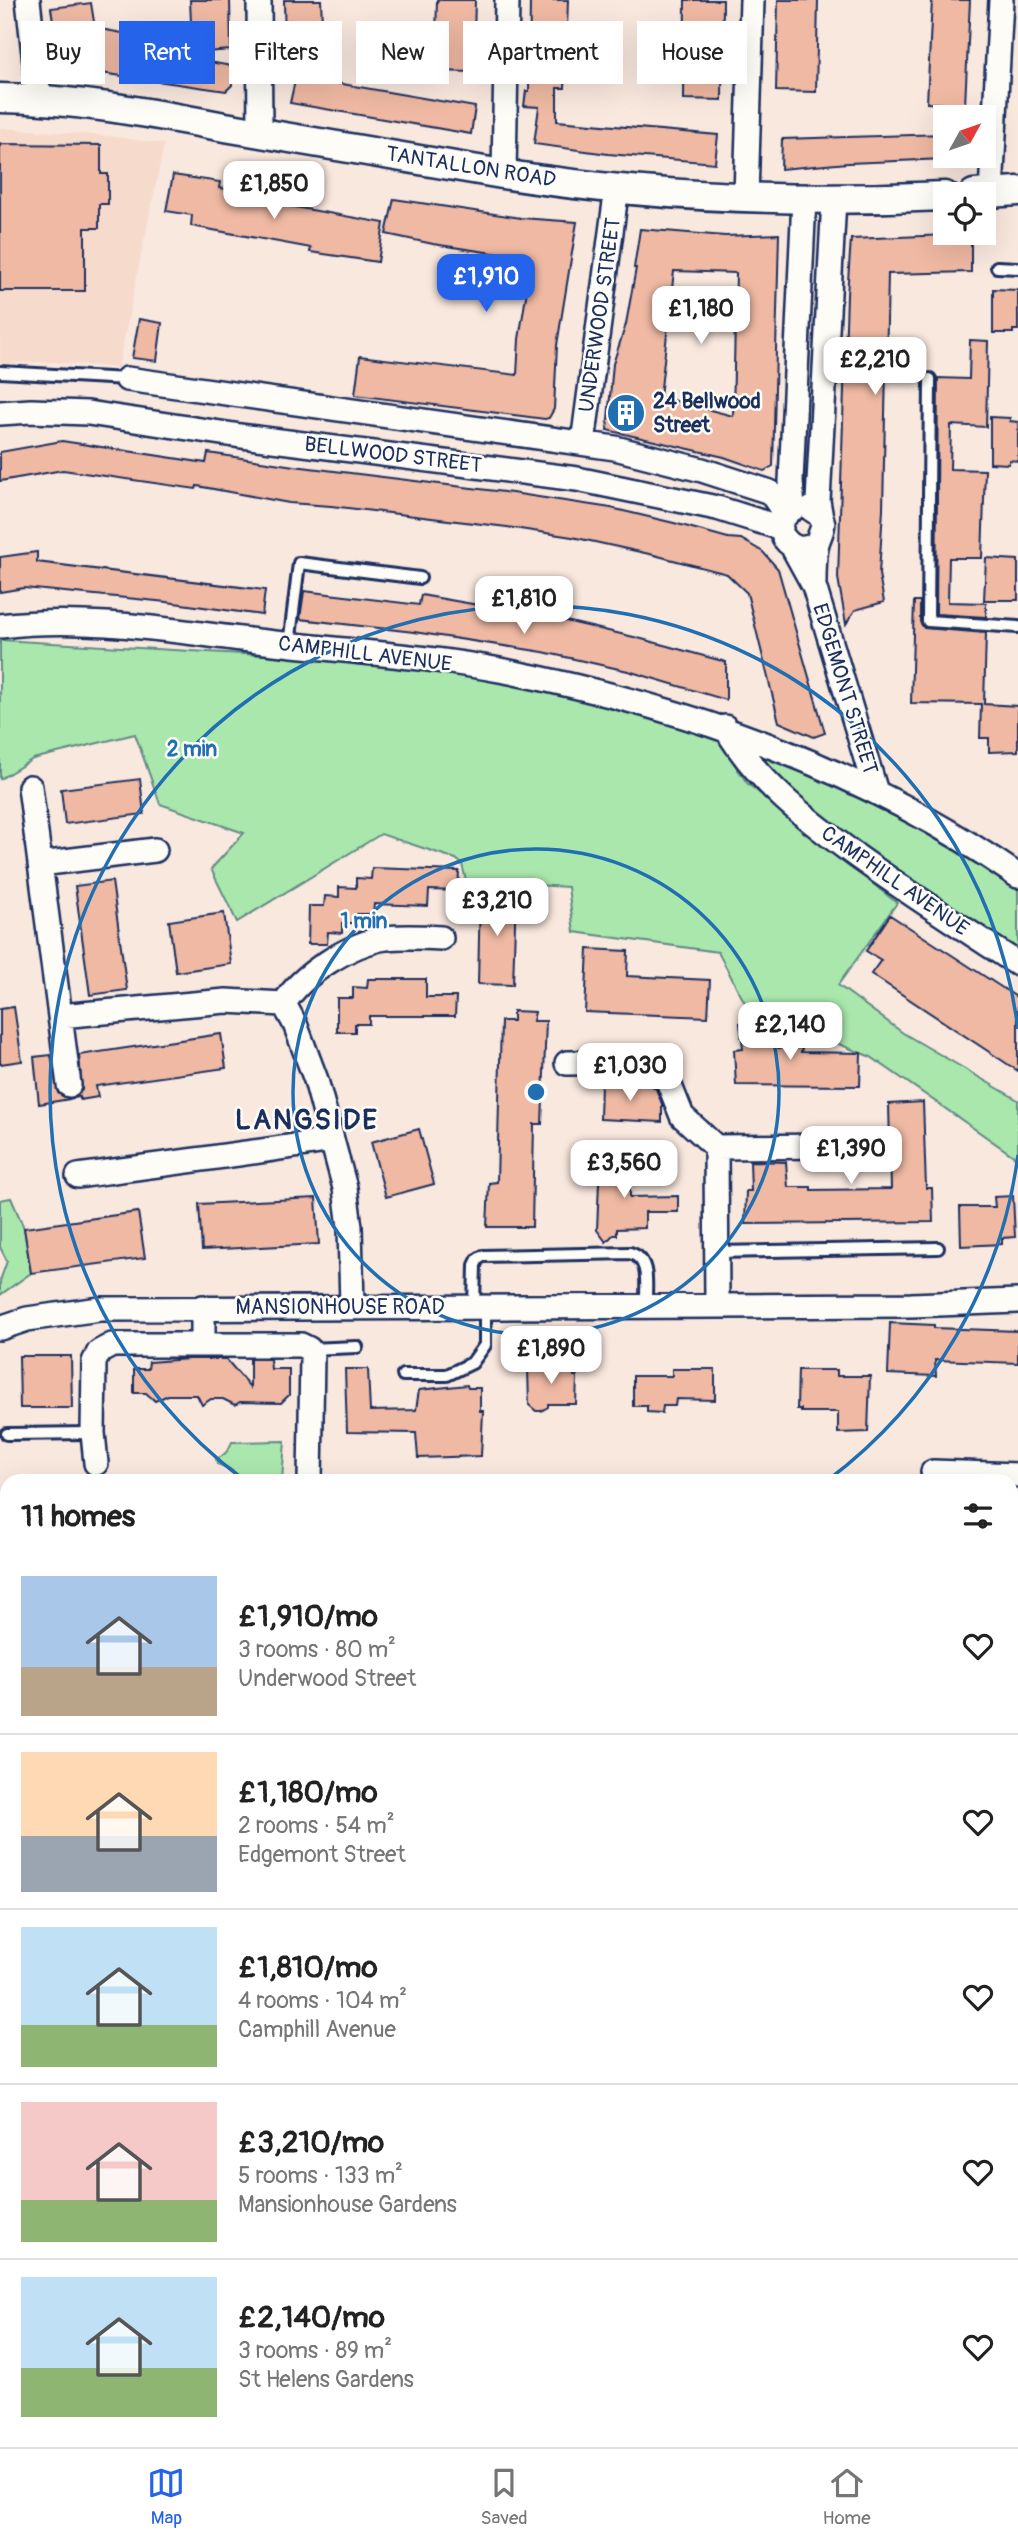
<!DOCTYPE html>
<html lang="en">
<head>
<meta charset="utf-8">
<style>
	:root { --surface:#fff; --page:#f6f6f6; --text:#222; --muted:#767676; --line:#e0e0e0; --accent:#2563eb }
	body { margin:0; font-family:Pangolin,sans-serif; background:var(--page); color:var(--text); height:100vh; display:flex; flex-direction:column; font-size:26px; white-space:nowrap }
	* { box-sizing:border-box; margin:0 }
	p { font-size:23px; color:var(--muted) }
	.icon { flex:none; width:38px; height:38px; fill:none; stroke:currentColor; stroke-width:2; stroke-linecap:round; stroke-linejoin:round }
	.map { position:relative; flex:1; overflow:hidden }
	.panel { position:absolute; left:0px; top:1474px; width:1018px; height:975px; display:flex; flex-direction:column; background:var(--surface); border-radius:21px 21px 0 0; box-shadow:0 7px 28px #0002 }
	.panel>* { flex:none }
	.top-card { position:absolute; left:21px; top:21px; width:976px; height:63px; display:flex; gap:14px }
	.needle { width:46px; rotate:50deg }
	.fabs { position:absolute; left:933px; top:105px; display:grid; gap:14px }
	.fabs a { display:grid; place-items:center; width:63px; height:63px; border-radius:0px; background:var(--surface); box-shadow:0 7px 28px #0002; font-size:35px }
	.price { position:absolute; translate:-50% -60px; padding:0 16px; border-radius:14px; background:#fff; color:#222; font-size:23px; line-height:46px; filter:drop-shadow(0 2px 4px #0008) }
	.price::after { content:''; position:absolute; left:50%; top:42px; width:21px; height:16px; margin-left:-10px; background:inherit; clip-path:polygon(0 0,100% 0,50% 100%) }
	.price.active { background:var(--accent); color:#fff }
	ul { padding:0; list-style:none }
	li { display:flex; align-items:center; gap:21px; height:175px; padding:0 21px }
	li+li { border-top:2px solid var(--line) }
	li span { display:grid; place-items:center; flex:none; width:196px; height:140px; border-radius:0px; color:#555 }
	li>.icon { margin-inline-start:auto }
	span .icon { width:84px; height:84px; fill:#fffc; stroke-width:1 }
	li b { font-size:30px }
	h2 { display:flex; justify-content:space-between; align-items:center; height:84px; padding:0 21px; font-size:30px }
	.chip { padding:0 24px; border-radius:0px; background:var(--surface); box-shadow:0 7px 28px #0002; font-size:24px; line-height:63px }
	.chip.active { background:var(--accent); color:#fff }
	.dock { display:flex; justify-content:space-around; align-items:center; height:98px; border-top:2px solid var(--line); background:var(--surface); font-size:19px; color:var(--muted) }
	.dock a { display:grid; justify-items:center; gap:4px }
	.dock .active { color:var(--accent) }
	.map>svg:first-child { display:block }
</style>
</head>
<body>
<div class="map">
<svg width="1018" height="2447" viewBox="0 0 1018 2447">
	<rect width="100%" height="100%" fill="#f9e8de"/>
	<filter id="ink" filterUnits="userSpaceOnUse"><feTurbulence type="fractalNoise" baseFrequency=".0143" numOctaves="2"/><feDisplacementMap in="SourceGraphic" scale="14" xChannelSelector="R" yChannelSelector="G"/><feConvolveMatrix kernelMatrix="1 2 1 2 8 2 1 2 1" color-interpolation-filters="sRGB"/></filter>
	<g filter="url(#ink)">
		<!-- built -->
		<path fill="#f6dacc" d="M0 128 108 136 164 144 118 368 54 362 0 363Z
			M1012 1937H1018V2108L1012 2109Z"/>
		<!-- green -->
		<path fill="#aae7ad" stroke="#628b86" stroke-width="2" d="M0 640 436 665 679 721 714 733 747 783 897 903 838 985 903 1033 1018 1100V1159L871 1057 747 1007 718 952 574 932 568 887 466 881 462 864 456 859 381 834 237 922 211 869 244 833 160 804 135 734 33 759 0 779Z
			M753 750 859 794 962 848 1018 886V954L903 880 766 776Z
			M11 1198 24 1228 31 1273 0 1295V1281L7 1261 0 1247V1200Z
			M285 1441 282 1480H239L238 1475 228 1468 217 1464 216 1459C225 1456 229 1450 232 1442Z
			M7 1707V1754L0 1757V1713Z
			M7 2218V2441H512L514 2447H0V2221Z"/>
		<!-- water -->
		<path fill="#94c1ee" stroke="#6487b4" stroke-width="2" d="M7 2169V2212L0 2214V2172Z"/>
		<!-- building -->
		<path fill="#efb9a3" stroke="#1b2f5e" stroke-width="2" fill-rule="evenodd" d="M190 0H230L231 50 193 53 192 48V59L232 66V85L226 91 60 67 51 8 91 3 95 28 192 46Z
			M284 0H321L323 45 285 47Z
			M437 0H475L473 72 435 71Z
			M530 0H568L565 88H557V121L718 135 715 163 608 154 534 144 539 107 524 106 526 91H529Z
			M685 0H723L722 100 684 99Z
			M778 0H818L816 92 776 91Z
			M932 0H970L965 105 927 103Z
			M296 76 475 107 471 134 290 103Z
			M945 134V159L848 163 781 169 782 139Z
			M0 144 101 145V174H108V204H99V228H85V291H0Z
			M173 175 220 182 219 188 234 190V196L384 223 378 262 310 252 311 248 191 226 192 215 166 211Z
			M394 199 521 218 577 222 557 345 554 409 549 418 545 419 355 395 360 356 517 375 519 339 532 259 433 244 386 234Z
			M640 229 725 236 779 234 773 466 764 471 724 457 607 430 613 364 626 324 636 268H634ZM674 271 736 273 733 416 660 397Z
			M971 234V272L888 274 883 509 879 574 884 602 855 610 846 624 838 578 847 295 851 239Z
			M993 289 1018 290V330H1013V333H993Z
			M139 319 162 323 157 361 132 358Z
			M970 340 988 341 986 427 951 425 950 469 985 470 982 558H949L948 602 986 603V617L936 614 938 378 969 379Z
			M990 417 1010 418V421L1018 422V461L1009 460V464L990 463Z
			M62 441 206 463 208 453 294 466 512 493 611 508 674 523 728 538 741 539 763 552 778 569 825 733 814 737 779 722 747 593 727 574 654 555 572 537 507 527 331 506 289 503 197 486 196 489 63 470 0 481V452Z
			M37 552V562L265 590 262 615 167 602 24 588 0 592V557Z
			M986 558 1018 560V600H984Z
			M304 591 419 605 421 595 553 618 638 638 726 662V700L628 671 543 652 414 632 300 619Z
			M914 601H920V622L924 628 986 633 984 704 1018 706V751L989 752V738H980L981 704 911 703Z
			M140 779 144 814 65 824 61 789Z
			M372 868 459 871 458 891 429 890 428 906 374 904 373 914H357V923H342V933L328 932 327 944H308L309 906H324L325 896 339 897V887L356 888V878L371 879Z
			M112 881 127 990 90 995 75 886Z
			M480 892 516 893 513 985 478 984Z
			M224 913 231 964 176 972 169 921Z
			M890 915 1018 998V1071L871 974 881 960 866 951Z
			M588 949 628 951 627 976 710 980 708 1017 585 1012Z
			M368 979H426V997H456L455 1016H369V1024H355V1032H337V998H353V987L367 988Z
			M14 1007 22 1061 0 1064V1009Z
			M513 1011 535 1012 533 1021H546L542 1124H534L532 1227H487L489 1183 497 1182 501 1021H513Z
			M777 1021 778 1048H802L801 1052 861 1053 860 1086 736 1085 734 1050 743 1049 740 1023Z
			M221 1034 226 1068 96 1086 98 1097 80 1100V1097L72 1098 82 1090 79 1055Z
			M51 1055 58 1093 70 1099 39 1104 34 1057Z
			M601 1083 651 1085 656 1089 662 1104V1122L600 1119Z
			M923 1102 926 1188H932L933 1222 745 1224 746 1191H751L750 1161 786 1162 788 1187H811V1190L891 1189 889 1104Z
			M419 1129 434 1184 386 1197 371 1142Z
			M600 1158H630V1197L678 1196V1212H645V1228L617 1229V1235H613L606 1242 597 1230Z
			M1013 1196 1015 1237 1002 1238V1244L961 1246 960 1207H995L994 1197Z
			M316 1198 319 1244 202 1250 199 1204Z
			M138 1212 145 1258 31 1273 24 1228Z
			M890 1323 934 1325V1328L1018 1331V1363L935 1360 936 1376 888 1374Z
			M19 1356H71L72 1408H20Z
			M189 1359H226L250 1387V1359H270L271 1369H289V1395L281 1403 240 1402 235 1405 223 1399H211L202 1405 197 1395H168L155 1401 146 1393H134V1369H148L149 1362Z
			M535 1361 541 1362 547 1367H573L574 1376H577L576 1404H548V1407L541 1411H536L529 1405 528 1368Z
			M345 1369H368L370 1411 416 1410 419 1390 467 1385 468 1388H480V1411H483L481 1456 418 1458 416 1433 347 1432Z
			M672 1369H715V1400L676 1399 675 1406H663L662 1413 647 1412V1406H633V1376H672Z
			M798 1370H837V1376H870L868 1432 838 1433V1412H801V1409H797Z"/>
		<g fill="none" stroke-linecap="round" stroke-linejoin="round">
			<defs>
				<path id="service" d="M997 267 1018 268
					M0 372 127 379
					M930 379 928 621 1018 627
					M289 645 299 563 420 578
					M716 1252 938 1248
					M474 1306 475 1265 478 1259 483 1256 630 1253C652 1259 645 1288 646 1305
					M309 1349 357 1347
					M403 1375H447L472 1363 485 1345V1306
					M7 1434 93 1433
					M961 2441 962 2447"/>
				<path id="minor" d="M28 0 39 99
					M259 0 260 133
					M504 174 507 0
					M991 193 1001 0
					M746 196 752 0
					M127 379 615 448 702 470 770 492 786 515
					M0 413 31 411 88 413 241 436 577 479 717 508 781 528
					M583 443 617 187
					M793 509 791 481 804 199
					M811 509C833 522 818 532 816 548 814 560 814 572 814 583
					M821 518 818 501 834 199
					M784 538C793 550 804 551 816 544
					M792 546 814 586 876 792
					M0 626C88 615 178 632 266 642 345 651 427 656 505 671 690 708 862 768 1018 876
					M725 727C758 783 806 819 858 857 910 894 964 929 1018 964
					M30 787 69 1085
					M40 864 155 850
					M284 1004C301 974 352 943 386 938 404 936 423 937 441 938
					M60 1016 226 1001 284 1004 295 1024 316 1080 345 1188 350 1227 352 1306
					M567 1063 647 1062 668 1081 682 1116 716 1147 717 1305
					M716 1147 831 1146
					M78 1176C163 1164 248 1154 332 1140
					M203 1307V1345H301L309 1349 312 1356 310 1480
					M0 1328 27 1319 100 1309 911 1305 1018 1301
					M96 1463 93 1433 94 1362 99 1352 112 1345H203
					M933 1472 1018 1475
					M0 1550 7 1554
					M0 1904 7 1936
					M1012 1925H1018
					M0 2051 7 2049
					M1012 2131 1018 2130
					M1012 2239 1018 2265
					M647 2441 649 2447
					M855 2441 856 2447"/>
				<path id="tertiary" d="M0 98C76 99 150 113 225 127 317 143 409 159 502 174 648 197 798 203 945 196
					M974 194 1018 191
					M1012 1611H1018
					M0 1686 7 1685"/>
			</defs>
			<!-- service casing -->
			<use href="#service" stroke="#1b2f5e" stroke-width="16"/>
			<!-- minor casing -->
			<use href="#minor" stroke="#1b2f5e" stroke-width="28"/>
			<!-- tertiary casing -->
			<use href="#tertiary" stroke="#1b2f5e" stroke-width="33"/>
			<!-- service -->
			<use href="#service" stroke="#fdfcf7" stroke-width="10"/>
			<!-- minor -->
			<use href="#minor" stroke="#fdfcf7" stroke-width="23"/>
			<!-- tertiary -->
			<use href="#tertiary" stroke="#fdfcf7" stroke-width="28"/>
		</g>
	</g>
	<!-- distance rings -->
	<g fill="none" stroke="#1f6fb2" stroke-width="3.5">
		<circle cx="536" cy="1092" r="243"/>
		<path d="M1018 1155A486 486 0 0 1 828 1480M244 1480A486 486 0 1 1 1018 1029"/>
	</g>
	<!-- icons -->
	<defs>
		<symbol id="building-disc" viewBox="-11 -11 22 22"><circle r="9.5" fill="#1f6fb2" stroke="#fdfcf7"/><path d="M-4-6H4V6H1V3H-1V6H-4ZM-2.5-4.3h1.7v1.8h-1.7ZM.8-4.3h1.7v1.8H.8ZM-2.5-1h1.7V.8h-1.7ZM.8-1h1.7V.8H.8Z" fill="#fff"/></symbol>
	</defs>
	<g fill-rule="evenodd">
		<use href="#building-disc" x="604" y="391" width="44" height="44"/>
	</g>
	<g text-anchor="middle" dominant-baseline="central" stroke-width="5" stroke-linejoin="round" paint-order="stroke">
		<!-- street labels -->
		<g font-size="21" fill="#1b2f5e" stroke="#fdfcf7">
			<text transform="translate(471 167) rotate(9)">TANTALLON ROAD</text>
			<text transform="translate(600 315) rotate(-82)">UNDERWOOD STREET</text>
			<text transform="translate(393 455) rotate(7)">BELLWOOD STREET</text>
			<text transform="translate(365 654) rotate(7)">CAMPHILL AVENUE</text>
			<text transform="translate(845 689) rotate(73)">EDGEMONT STREET</text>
			<text transform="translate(895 881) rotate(35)">CAMPHILL AVENUE</text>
			<text x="340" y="1307">MANSIONHOUSE ROAD</text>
		</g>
		<!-- poi labels -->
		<g font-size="21" font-weight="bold" fill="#1b2f5e" stroke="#fdfcf7" text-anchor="start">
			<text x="653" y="401">24 Bellwood<tspan x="653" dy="24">Street</tspan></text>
		</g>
		<!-- district labels -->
		<g font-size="28" font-weight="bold" letter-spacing="2" fill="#1b2f5e" stroke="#fdfcf7">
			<text x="307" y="1120">LANGSIDE</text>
		</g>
	</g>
	<circle cx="536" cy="1092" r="10" fill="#1f6fb2" stroke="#fdfcf7" stroke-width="3.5"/>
	<g font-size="21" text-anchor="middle" font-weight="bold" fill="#1f6fb2" stroke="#fdfcf7" stroke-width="5" stroke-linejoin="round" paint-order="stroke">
		<text x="192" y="756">2 min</text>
		<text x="364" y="928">1 min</text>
	</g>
</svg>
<div class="fabs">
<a><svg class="needle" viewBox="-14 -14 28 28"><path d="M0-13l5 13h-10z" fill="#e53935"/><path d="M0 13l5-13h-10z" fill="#767676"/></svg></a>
<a><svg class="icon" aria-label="locate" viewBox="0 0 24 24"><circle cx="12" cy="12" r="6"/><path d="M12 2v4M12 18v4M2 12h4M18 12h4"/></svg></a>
</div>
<b class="price" style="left:274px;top:221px">£1,850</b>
<b class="price active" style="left:486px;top:314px">£1,910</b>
<b class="price" style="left:701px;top:346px">£1,180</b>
<b class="price" style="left:875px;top:397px">£2,210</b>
<b class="price" style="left:524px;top:636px">£1,810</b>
<b class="price" style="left:497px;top:938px">£3,210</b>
<b class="price" style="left:790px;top:1062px">£2,140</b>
<b class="price" style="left:630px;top:1103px">£1,030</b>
<b class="price" style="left:851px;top:1186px">£1,390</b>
<b class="price" style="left:624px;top:1200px">£3,560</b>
<b class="price" style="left:551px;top:1386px">£1,890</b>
<div class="top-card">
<a class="chip">Buy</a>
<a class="chip active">Rent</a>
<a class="chip">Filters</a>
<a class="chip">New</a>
<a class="chip">Apartment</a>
<a class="chip">House</a>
</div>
<section class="panel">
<h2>11 homes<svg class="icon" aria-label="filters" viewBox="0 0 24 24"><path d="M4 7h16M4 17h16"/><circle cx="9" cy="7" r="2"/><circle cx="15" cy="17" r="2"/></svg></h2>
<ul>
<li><span style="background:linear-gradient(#a9c7e8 65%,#b9a48a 0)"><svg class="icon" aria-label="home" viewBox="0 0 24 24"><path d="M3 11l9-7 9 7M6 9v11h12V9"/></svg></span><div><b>£1,910/mo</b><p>3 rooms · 80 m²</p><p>Underwood Street</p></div><svg class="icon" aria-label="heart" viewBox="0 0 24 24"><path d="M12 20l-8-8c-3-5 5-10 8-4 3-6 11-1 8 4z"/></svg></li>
<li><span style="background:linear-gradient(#ffd9b3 60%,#9aa5b1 0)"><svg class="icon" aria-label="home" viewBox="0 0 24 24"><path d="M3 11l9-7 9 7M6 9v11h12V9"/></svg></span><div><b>£1,180/mo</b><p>2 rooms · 54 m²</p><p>Edgemont Street</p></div><svg class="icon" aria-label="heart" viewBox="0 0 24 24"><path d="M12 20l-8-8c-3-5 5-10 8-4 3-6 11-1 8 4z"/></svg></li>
<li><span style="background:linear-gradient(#bfe0f5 70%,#8fb573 0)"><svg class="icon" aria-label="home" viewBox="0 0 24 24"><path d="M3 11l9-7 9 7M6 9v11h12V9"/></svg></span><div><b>£1,810/mo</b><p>4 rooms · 104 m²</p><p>Camphill Avenue</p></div><svg class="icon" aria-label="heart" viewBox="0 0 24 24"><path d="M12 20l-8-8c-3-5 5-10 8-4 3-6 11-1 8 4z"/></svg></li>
<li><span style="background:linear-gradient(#f6c9c9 70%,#8fb573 0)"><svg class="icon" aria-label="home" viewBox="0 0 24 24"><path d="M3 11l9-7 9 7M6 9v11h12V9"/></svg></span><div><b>£3,210/mo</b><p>5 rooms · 133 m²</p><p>Mansionhouse Gardens</p></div><svg class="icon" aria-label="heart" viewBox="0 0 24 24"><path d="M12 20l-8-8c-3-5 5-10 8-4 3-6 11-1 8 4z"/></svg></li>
<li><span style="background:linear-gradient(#bfe0f5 65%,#8fb573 0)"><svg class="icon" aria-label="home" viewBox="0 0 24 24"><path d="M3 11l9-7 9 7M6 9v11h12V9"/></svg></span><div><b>£2,140/mo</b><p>3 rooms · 89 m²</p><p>St Helens Gardens</p></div><svg class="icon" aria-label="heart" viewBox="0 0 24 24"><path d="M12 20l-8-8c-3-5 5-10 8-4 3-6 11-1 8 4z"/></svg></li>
</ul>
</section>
</div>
<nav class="dock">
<a class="active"><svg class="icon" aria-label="map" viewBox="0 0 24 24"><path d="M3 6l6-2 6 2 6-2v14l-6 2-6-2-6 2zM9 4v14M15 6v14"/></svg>Map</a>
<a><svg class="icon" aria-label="saved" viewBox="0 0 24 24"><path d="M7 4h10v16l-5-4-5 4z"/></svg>Saved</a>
<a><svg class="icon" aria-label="home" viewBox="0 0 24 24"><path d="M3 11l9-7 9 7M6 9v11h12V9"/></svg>Home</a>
</nav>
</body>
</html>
